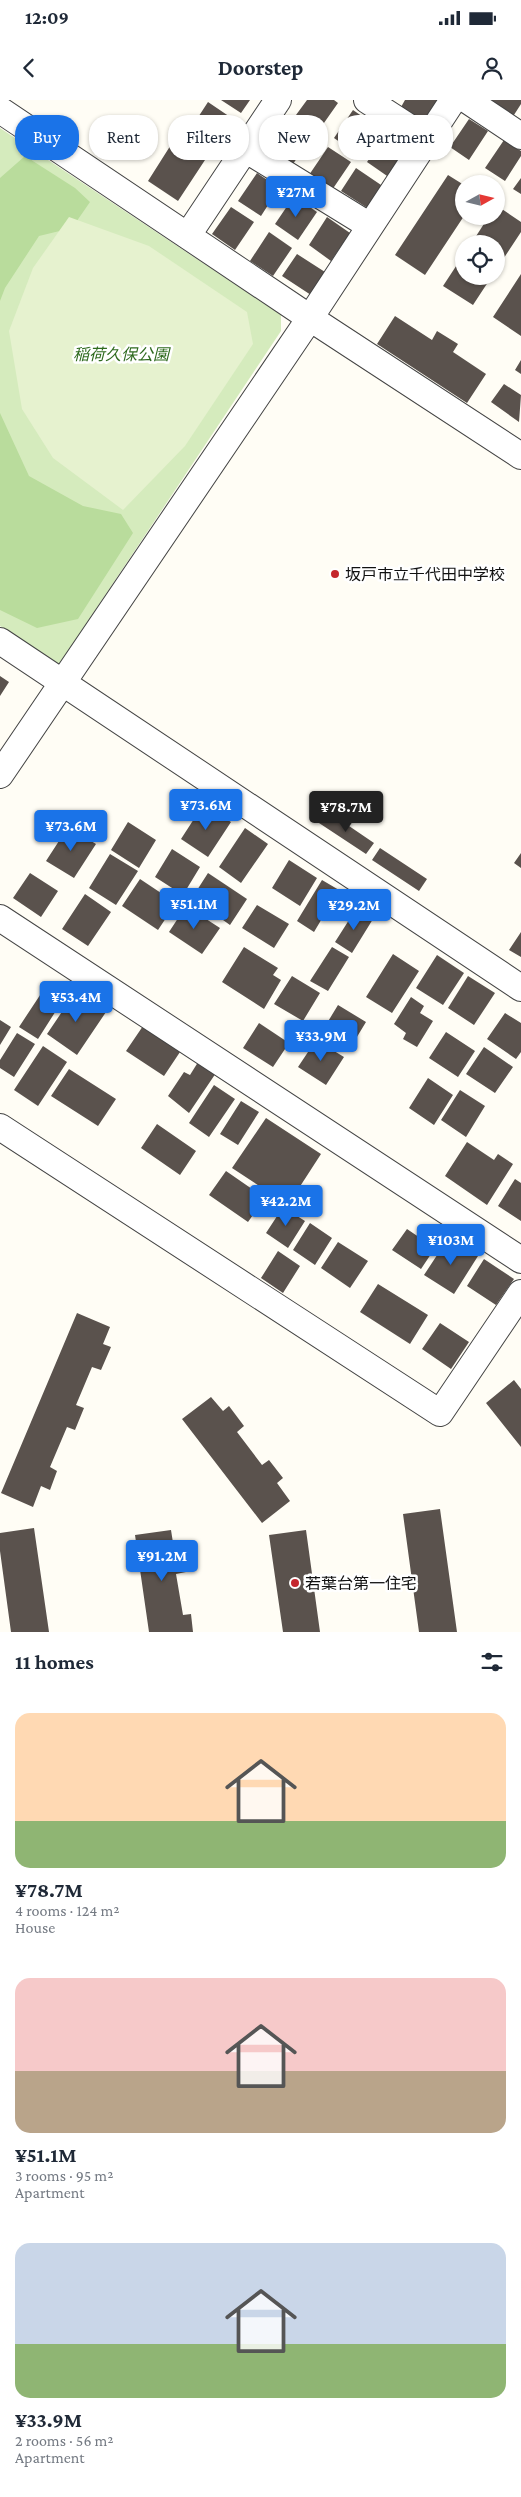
<!DOCTYPE html>
<html lang="en">
<head>
<meta charset="utf-8">
<style>
	:root { --surface:#fff; --page:#f2f2f3; --text:#1f2937; --muted:#747a83; --accent:#1a73e8 }
	body { margin:0; font-family:"Crimson Pro","Noto Sans JP",serif; background:var(--page); color:var(--text); height:100vh; display:flex; flex-direction:column; font-size:19px; white-space:nowrap }
	* { box-sizing:border-box; margin:0 }
	p { font-size:16px; color:var(--muted) }
	.icon { flex:none; width:28px; height:28px; fill:none; stroke:currentColor; stroke-width:2; stroke-linecap:round; stroke-linejoin:round }
	.map { position:relative; height:1532px; overflow:hidden }
	.details { display:flex; flex-direction:column; background:var(--surface); flex:1 }
	.details>* { flex:none }
	.banner { position:absolute; left:15px; top:15px; width:491px; height:45px; display:flex; gap:10px }
	.needle { width:32px; rotate:82deg }
	.buttons { position:absolute; left:455px; top:75px; display:grid; gap:10px }
	.buttons a { display:grid; place-items:center; width:50px; height:50px; border-radius:50%; background:var(--surface); box-shadow:0 1px 4px #0004; font-size:25px }
	.price { position:absolute; translate:-50% -42px; padding:0 11px; border-radius:5px; background:var(--accent); color:#fff; font-size:16px; line-height:32px; filter:drop-shadow(0 1px 2px #0008) }
	.price::after { content:''; position:absolute; left:50%; top:30px; width:15px; height:11px; margin-left:-8px; background:inherit; clip-path:polygon(0 0,100% 0,50% 100%) }
	.price.active { background:#222; color:#fff }
	ul { padding:0; list-style:none }
	li { display:grid; align-content:center; gap:10px; height:265px; padding:0 15px }
	li span { display:grid; place-items:center; height:155px; border-radius:15px; color:#555 }
	li>.icon { margin-inline-start:auto }
	span .icon { width:90px; height:90px; fill:#fffc; stroke-width:1 }
	li b { font-size:21px }
	h2 { display:flex; justify-content:space-between; align-items:center; height:60px; padding:0 15px; font-size:21px }
	.pill { padding:0 18px; border-radius:20px; background:var(--surface); box-shadow:0 1px 4px #0004; font-size:18px; line-height:45px }
	.pill.active { background:var(--accent); color:#fff }
	.status { display:flex; justify-content:space-between; align-items:center; height:35px; padding:0 25px; background:var(--surface); direction:ltr }
	.status svg { height:14px; fill:currentColor }
	header { display:flex; justify-content:space-between; align-items:center; height:65px; padding:0 15px; background:var(--surface); font-size:22px; font-weight:700 }
	.map>svg:first-child { display:block }
</style>
</head>
<body>
<div class="status"><b>12:09</b><svg viewBox="0 0 49 12"><path d="M0 12V9h3v3zM5 12V6h3v6zM10 12V3h3v9zM15 12V0h3v12zM26 1h20v11H26zM47 4h2v5h-2z"/></svg></div>
<header><svg class="icon" aria-label="back" viewBox="0 0 24 24"><path d="M15 5l-7 7 7 7"/></svg>Doorstep<svg class="icon" aria-label="person" viewBox="0 0 24 24"><circle cx="12" cy="8" r="4"/><path d="M4 21q1-7 8-7t8 7"/></svg></header>
<div class="map">
<svg width="521" height="1532" viewBox="0 0 521 1532">
	<rect width="100%" height="100%" fill="#fffdf5"/>
	<!-- green -->
	<path fill="#d5ebbd" d="M0 28 281 215V231L58 566 0 526Z"/>
	<!-- forest -->
	<path fill="#b9dc9c" d="M25 56 75 88 90 102 72 128 39 136 5 188 0 201V78Z
		M0 313 29 376 83 406 121 414 133 433 78 519 37 528 0 510Z"/>
	<!-- pitch -->
	<path fill="#e6f2cf" d="M69 117 149 146 247 212 253 244 185 346 123 410 53 358 22 309 9 231 33 168Z"/>
	<!-- building -->
	<path fill="#5a524d" d="M221 0H250L241 13Z
		M307 0H334L338 3 319 30 296 15Z
		M405 0H438L424 22 401 7Z
		M485 0H521V4L512 18Z
		M208 2 236 21 221 44 193 25Z
		M353 10 376 26 357 54 334 38Z
		M469 19 488 31 469 60 450 47Z
		M290 21 312 36 293 64 271 49Z
		M386 34 408 50 390 78 367 62Z
		M174 40 205 60 178 101 148 81Z
		M504 40 521 51V56L505 81 485 68Z
		M328 47 351 62 332 90 309 75Z
		M356 68 384 87 369 109 341 91Z
		M257 73 279 88 261 116 238 101Z
		M448 75 464 85V116L425 175 395 155Z
		M521 78V94L513 89Z
		M294 96 317 112 298 140 275 124Z
		M496 105 521 122V132L496 170V144H471L489 116H496Z
		M231 107 254 122 235 150 212 134Z
		M327 117 350 133 331 161 309 145Z
		M269 132 292 148 273 176 250 161Z
		M297 154 325 172 311 195 282 176Z
		M464 154V176H492L473 205 443 186Z
		M521 174V236L493 217Z
		M395 216 432 240 437 231 458 244 453 252 486 274 467 303 377 244Z
		M521 260V274L515 270Z
		M504 284 521 295 519 322 491 302Z
		M0 576 9 582 0 596Z
		M203 705 231 722 208 757 181 739Z
		M327 711 374 743 366 754 319 723Z
		M128 722 156 740 139 768 111 750Z
		M68 727 96 744 74 778 46 761Z
		M245 728 268 744 241 783 219 767Z
		M380 748 427 779 419 791 372 760Z
		M172 749 200 767 183 795 155 777Z
		M521 753V768L514 763Z
		M110 754 138 771 116 805 89 788Z
		M289 760 317 778 300 806 272 788Z
		M30 773 58 791 41 817 13 798Z
		M208 773 247 799 230 825 192 798Z
		M140 779 176 803 158 830 122 806Z
		M322 780 339 790 314 832 297 821Z
		M85 794 111 812 88 846 62 829Z
		M257 805 289 824 274 848 242 828Z
		M186 806 220 828 202 854 169 832Z
		M356 809 373 819 352 853 335 842Z
		M521 832V857L509 850Z
		M244 847 278 868 273 875 281 880 264 909 222 882Z
		M332 847 349 857 328 891 310 881Z
		M393 854 419 871 392 913 366 897Z
		M437 855 464 873 443 905 416 888Z
		M292 876 320 893 303 921 274 904Z
		M468 876 495 893 474 925 448 908Z
		M48 883 66 895 38 939 19 927Z
		M76 891 106 912 77 955 47 934Z
		M411 897 424 906 420 913 433 921 417 947 403 939 406 933 394 924Z
		M338 905 366 922 349 950 321 933Z
		M505 913 521 923V952L516 959 487 939Z
		M0 920 11 927 0 945Z
		M259 923 289 943 273 967 243 948Z
		M143 926 180 952 164 976 126 951Z
		M446 932 475 951 458 977 429 958Z
		M17 933 35 944 14 977 0 968V960Z
		M316 940 344 957 326 985 298 967Z
		M43 946 67 962 38 1006 14 990Z
		M484 947 513 967 495 993 466 974Z
		M200 959 218 970 189 1013 168 996 184 972 190 975Z
		M69 969 116 999 98 1026 51 996Z
		M428 978 453 995 434 1025 409 1008Z
		M214 985 235 999 209 1037 189 1023Z
		M460 990 485 1006 466 1037 441 1020Z
		M241 1001 259 1012 238 1045 220 1034Z
		M266 1018 321 1054 288 1105 232 1068Z
		M157 1024 196 1051 180 1075 141 1048Z
		M467 1042 494 1060 498 1054 513 1064 487 1105 445 1076Z
		M226 1071 265 1098 248 1122 209 1095Z
		M515 1079 521 1083V1121L498 1106Z
		M283 1107 305 1121 288 1148 266 1133Z
		M310 1123 332 1138 315 1165 293 1150Z
		M407 1129 435 1148 421 1169 392 1150Z
		M449 1137 478 1156 454 1194 424 1175Z
		M338 1142 368 1161 350 1188 321 1168Z
		M278 1151 300 1166 283 1193 261 1178Z
		M484 1159 514 1179 496 1205 467 1186Z
		M378 1184 428 1215 410 1244 360 1212Z
		M77 1213 110 1227 103 1244 111 1247 101 1270 92 1267 76 1305 84 1308 75 1330 67 1327 50 1367 57 1371 50 1390 41 1386 33 1407 1 1393Z
		M440 1223 469 1242 451 1269 422 1249Z
		M514 1280 521 1289V1347L486 1303Z
		M211 1297 223 1311 229 1306 244 1326 237 1332 262 1365 269 1360 283 1378 277 1383 290 1401 262 1423 182 1319Z
		M440 1409 457 1532H419L403 1414Z
		M34 1428 49 1532H11L0 1451V1433Z
		M171 1430 174 1449 182 1447 186 1472 176 1474 183 1515 191 1514 193 1532H149L135 1435Z
		M306 1430 320 1532H283L269 1435Z"/>
	<g fill="none" stroke-linecap="round" stroke-linejoin="round">
		<defs>
			<path id="minor" d="M367 0 427 39
				M467 0 521 36
				M0 10 310 218 521 356
				M245 49 370 126
				M188 135 278 0
				M0 541 521 888
				M0 675 310 218 453 0
				M0 818 521 1160
				M0 1027 440 1313 521 1193"/>
		</defs>
		<!-- minor casing -->
		<use href="#minor" stroke="#444" stroke-width="28"/>
		<!-- minor -->
		<use href="#minor" stroke="#fff" stroke-width="26"/>
	</g>
	<!-- markers -->
	<g fill="#c4262e" stroke="#fff" stroke-width="2">
		<circle cx="335" cy="474" r="5"/>
		<circle cx="295" cy="1483" r="5"/>
	</g>
	<g text-anchor="middle" dominant-baseline="central" stroke-width="5" stroke-linejoin="round" paint-order="stroke">
		<!-- park labels -->
		<g font-size="16" font-style="italic" fill="#2f6b1f" stroke="#fff">
			<text x="121" y="254">稲荷久保公園</text>
		</g>
		<!-- poi labels -->
		<g font-size="16" fill="#111" stroke="#fff" text-anchor="start">
			<text x="345" y="474">坂戸市立千代田中学校</text>
			<text x="305" y="1483">若葉台第一住宅</text>
		</g>
	</g>
</svg>
<div class="buttons">
<a><svg class="needle" viewBox="-14 -14 28 28"><path d="M0-13l5 13h-10z" fill="#e53935"/><path d="M0 13l5-13h-10z" fill="#747a83"/></svg></a>
<a><svg class="icon" aria-label="locate" viewBox="0 0 24 24"><circle cx="12" cy="12" r="6"/><path d="M12 2v4M12 18v4M2 12h4M18 12h4"/></svg></a>
</div>
<b class="price" style="left:296px;top:118px">¥27M</b>
<b class="price" style="left:206px;top:731px">¥73.6M</b>
<b class="price active" style="left:346px;top:733px">¥78.7M</b>
<b class="price" style="left:71px;top:752px">¥73.6M</b>
<b class="price" style="left:194px;top:830px">¥51.1M</b>
<b class="price" style="left:354px;top:831px">¥29.2M</b>
<b class="price" style="left:76px;top:923px">¥53.4M</b>
<b class="price" style="left:321px;top:962px">¥33.9M</b>
<b class="price" style="left:286px;top:1127px">¥42.2M</b>
<b class="price" style="left:451px;top:1166px">¥103M</b>
<b class="price" style="left:162px;top:1482px">¥91.2M</b>
<div class="banner">
<a class="pill active">Buy</a>
<a class="pill">Rent</a>
<a class="pill">Filters</a>
<a class="pill">New</a>
<a class="pill">Apartment</a>
</div>
</div>
<section class="details">
<h2>11 homes<svg class="icon" aria-label="filters" viewBox="0 0 24 24"><path d="M4 7h16M4 17h16"/><circle cx="9" cy="7" r="2"/><circle cx="15" cy="17" r="2"/></svg></h2>
<ul>
<li><span style="background:linear-gradient(#ffd9b3 70%,#8fb573 0)"><svg class="icon" aria-label="home" viewBox="0 0 24 24"><path d="M3 11l9-7 9 7M6 9v11h12V9"/></svg></span><div><b>¥78.7M</b><p>4 rooms · 124 m²</p><p>House</p></div></li>
<li><span style="background:linear-gradient(#f6c9c9 60%,#b9a48a 0)"><svg class="icon" aria-label="home" viewBox="0 0 24 24"><path d="M3 11l9-7 9 7M6 9v11h12V9"/></svg></span><div><b>¥51.1M</b><p>3 rooms · 95 m²</p><p>Apartment</p></div></li>
<li><span style="background:linear-gradient(#c9d6e8 65%,#8fb573 0)"><svg class="icon" aria-label="home" viewBox="0 0 24 24"><path d="M3 11l9-7 9 7M6 9v11h12V9"/></svg></span><div><b>¥33.9M</b><p>2 rooms · 56 m²</p><p>Apartment</p></div></li>
</ul>
</section>
</body>
</html>
